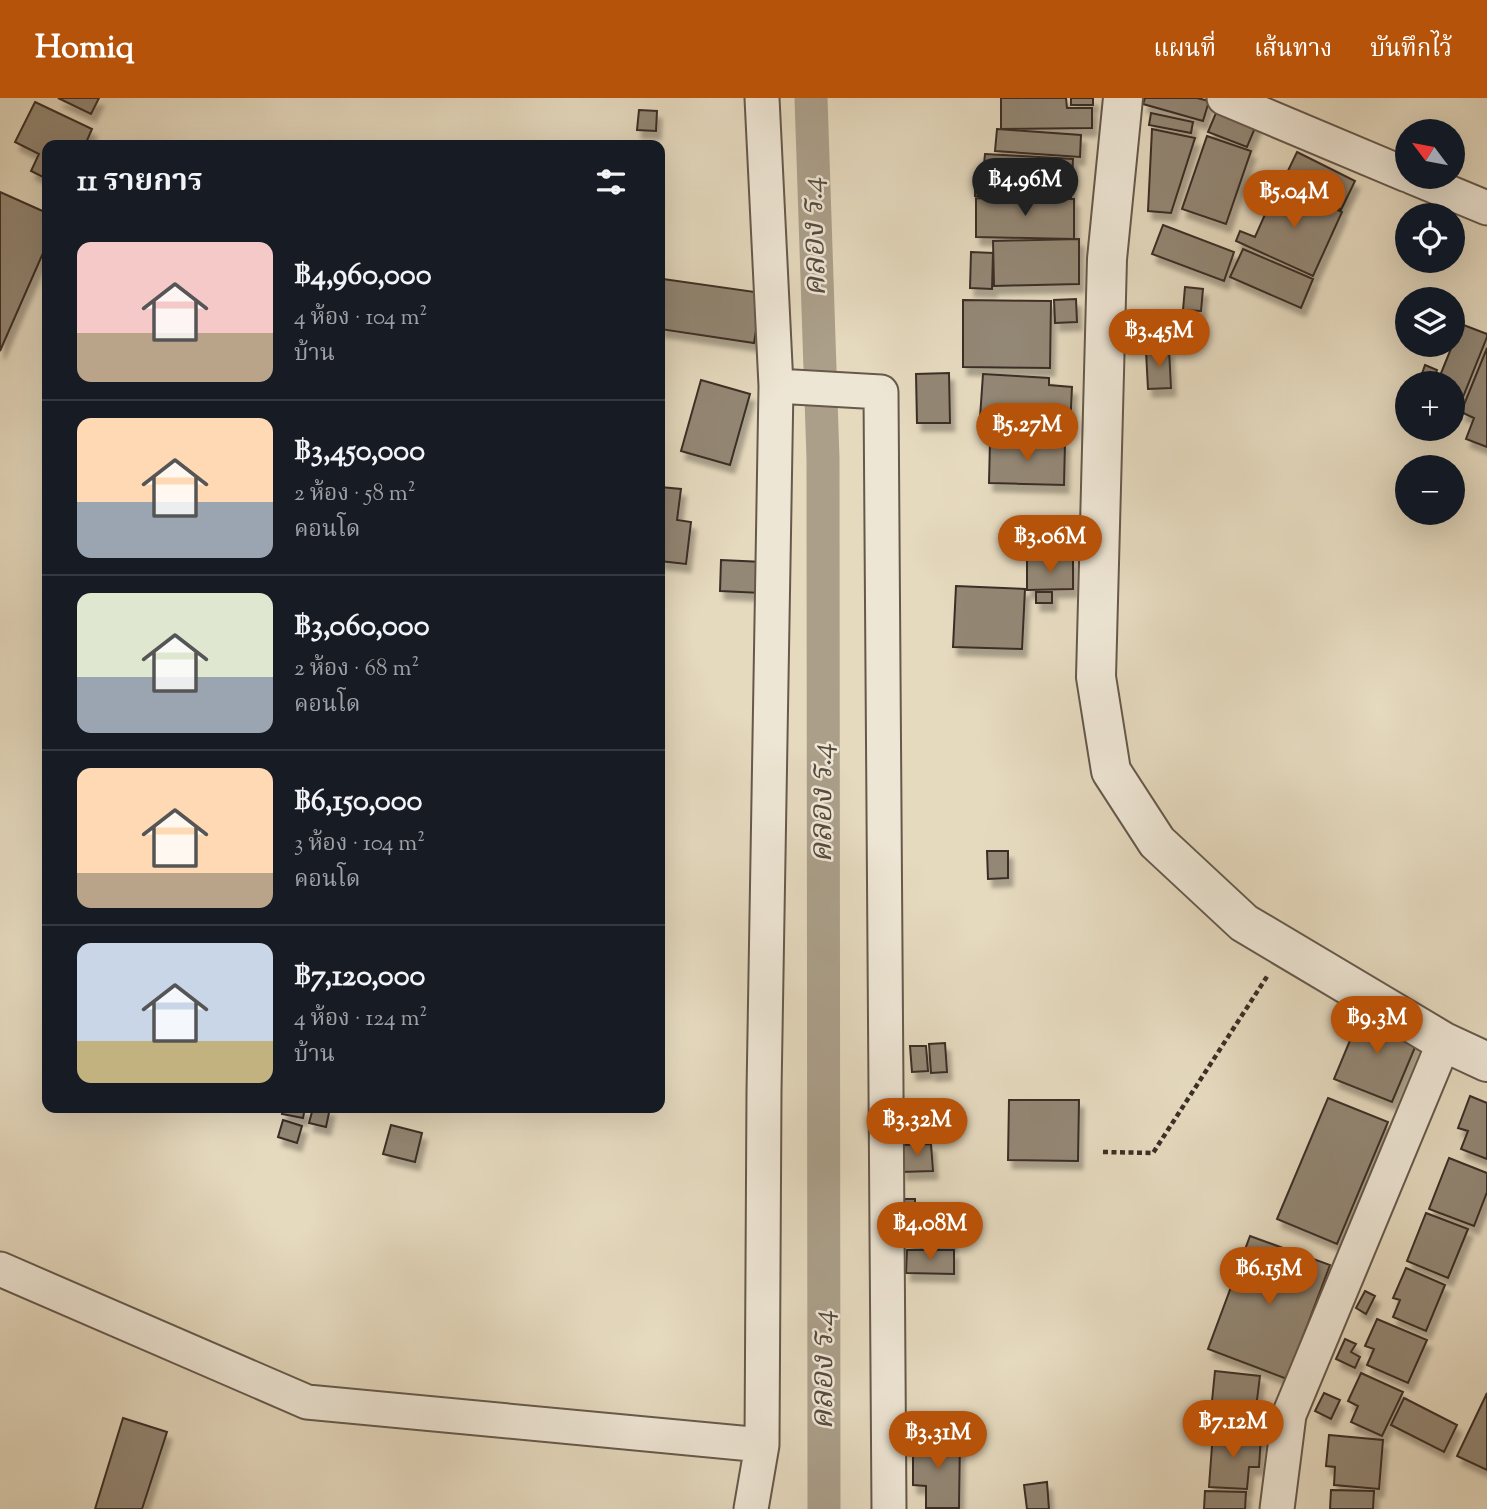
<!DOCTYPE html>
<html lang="th">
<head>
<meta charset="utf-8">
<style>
	:root { --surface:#171b24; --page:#242831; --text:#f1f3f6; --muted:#9ea1a6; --line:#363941; --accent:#b45309 }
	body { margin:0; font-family:"Sorts Mill Goudy","Noto Serif Thai",serif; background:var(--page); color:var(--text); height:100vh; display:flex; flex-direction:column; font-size:26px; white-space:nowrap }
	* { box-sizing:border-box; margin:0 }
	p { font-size:23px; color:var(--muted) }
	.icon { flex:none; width:38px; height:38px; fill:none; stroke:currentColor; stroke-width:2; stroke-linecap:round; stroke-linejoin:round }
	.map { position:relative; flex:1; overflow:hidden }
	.sheet { position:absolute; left:42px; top:42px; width:623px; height:973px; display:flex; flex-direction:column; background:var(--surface); border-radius:14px; box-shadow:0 7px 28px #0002 }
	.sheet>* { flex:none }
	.needle { width:46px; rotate:302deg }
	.controls { position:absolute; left:1395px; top:21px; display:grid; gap:14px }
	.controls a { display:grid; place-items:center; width:70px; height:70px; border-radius:50%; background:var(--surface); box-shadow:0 7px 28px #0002; font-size:35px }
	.price { position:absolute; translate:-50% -60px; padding:0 16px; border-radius:24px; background:var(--accent); color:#fff; font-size:23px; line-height:46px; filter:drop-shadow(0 2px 4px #0008) }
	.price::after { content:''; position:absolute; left:50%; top:42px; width:21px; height:16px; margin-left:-10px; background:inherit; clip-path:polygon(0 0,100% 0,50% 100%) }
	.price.active { background:#222; color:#fff }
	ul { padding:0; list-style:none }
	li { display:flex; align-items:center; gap:21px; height:175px; padding:0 35px }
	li+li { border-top:2px solid var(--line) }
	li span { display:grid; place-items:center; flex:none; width:196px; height:140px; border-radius:14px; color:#555 }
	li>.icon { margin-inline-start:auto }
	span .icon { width:84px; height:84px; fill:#fffc; stroke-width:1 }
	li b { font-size:30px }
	h2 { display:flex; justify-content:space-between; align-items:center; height:84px; padding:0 35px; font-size:30px }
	header { display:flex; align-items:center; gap:42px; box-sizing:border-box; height:98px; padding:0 35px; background:var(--accent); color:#fff }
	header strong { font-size:33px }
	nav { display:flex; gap:38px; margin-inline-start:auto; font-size:24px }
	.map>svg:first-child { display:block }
</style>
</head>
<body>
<header>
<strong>Homiq</strong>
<nav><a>แผนที่</a><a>เส้นทาง</a><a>บันทึกไว้</a></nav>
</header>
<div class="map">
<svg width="1487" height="1411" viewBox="0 0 1487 1411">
	<defs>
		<filter id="shadow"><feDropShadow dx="4.5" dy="8" stdDeviation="2" flood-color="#0004"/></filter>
	</defs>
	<rect width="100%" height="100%" fill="#e5d9be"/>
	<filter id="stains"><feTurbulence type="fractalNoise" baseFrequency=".00286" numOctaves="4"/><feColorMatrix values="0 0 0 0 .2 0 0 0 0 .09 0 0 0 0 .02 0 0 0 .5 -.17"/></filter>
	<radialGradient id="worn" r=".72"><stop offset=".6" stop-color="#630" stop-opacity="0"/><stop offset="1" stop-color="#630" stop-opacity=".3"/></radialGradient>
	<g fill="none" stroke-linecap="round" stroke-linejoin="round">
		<!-- canal -->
		<path stroke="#ab9f8a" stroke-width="33" d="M811 0 823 361 824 1411"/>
	</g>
	<!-- building -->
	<path fill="#938775" stroke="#3b2e26" stroke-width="2" filter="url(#shadow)" d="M58 0H99L91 16Z
		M1001 0H1066L1067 10H1092V30L1001 31Z
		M1071 0H1093V7H1071Z
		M1145 0H1197L1209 3 1203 23 1143 6Z
		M35 4 92 31 85 47H47V81L31 73 39 56 15 44Z
		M1218 10 1257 25 1247 49 1208 34Z
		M639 12 657 13 656 33 637 32Z
		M1151 15 1193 24 1191 35 1149 27Z
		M997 31 1081 37 1080 59 995 53Z
		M1152 31 1195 40 1171 115 1148 113Z
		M1207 38 1251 53 1226 126 1182 111Z
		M1297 54 1355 83 1341 112 1283 83Z
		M985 56 1073 61 1072 82 983 77Z
		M975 82 1071 84V99L975 98Z
		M1279 85 1342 114 1313 178 1236 143 1240 133 1255 139Z
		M0 94 47 115V146L0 253Z
		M976 100 1074 101V141L976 139Z
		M1163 127 1234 154 1224 183 1152 156Z
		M1079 141V186L994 188 993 143Z
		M1243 151 1313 181 1301 210 1230 179Z
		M971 154 993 155 992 191 970 190Z
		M663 181 762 195 754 245 660 231Z
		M1185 189 1203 191 1201 213 1183 212Z
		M1076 201 1077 224 1055 225 1054 202Z
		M963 202 1051 203 1050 270 963 269Z
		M1461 226 1487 236V239L1461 304 1452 301V285H1437Z
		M1487 250V349L1466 341 1474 320 1461 314Z
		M1169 251 1171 290 1148 291 1146 253Z
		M1425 267 1437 272 1432 285 1419 284Z
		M949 275 950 325H917L916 276Z
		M983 276 1049 280V287L1072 289 1070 330H1048V337L979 334Z
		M701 282 750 296 730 367 681 353Z
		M990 343 1065 344 1064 387 989 385Z
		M660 389 681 391 677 422 691 424 686 466 660 463Z
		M1073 461V491L1027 492V462Z
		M721 462 763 464 761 495 720 493Z
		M956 488 1025 491 1022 551 953 549Z
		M1036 494H1052V505H1036Z
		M987 753H1008V780L988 781Z
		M1363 911 1421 935 1392 1004 1334 981Z
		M945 945 947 974 931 975 929 946Z
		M910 948H926L928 973 912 974Z
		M1470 998 1487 1005V1061L1461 1051 1468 1033 1458 1030Z
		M1328 1000 1388 1024 1337 1146 1277 1121Z
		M1009 1002H1079L1078 1063 1008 1062Z
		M283 1010H305L303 1020 282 1016Z
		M313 1010H330L326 1029 309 1025Z
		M283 1022 302 1028 297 1045 278 1039Z
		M391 1027 422 1035 415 1064 383 1056Z
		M931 1046 933 1073 902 1074 900 1047Z
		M1449 1060 1487 1075V1094L1474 1128 1429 1111Z
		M900 1101H915V1119L900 1118Z
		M1426 1115 1468 1131 1448 1180 1407 1163Z
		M908 1128H952V1147L908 1148Z
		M1250 1138 1330 1167 1287 1281 1208 1251Z
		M907 1152H954V1176L906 1175Z
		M1406 1170 1445 1187 1426 1233 1393 1219 1400 1202 1393 1200Z
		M1365 1193 1375 1198 1366 1216 1356 1210Z
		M1377 1221 1427 1242 1408 1285 1367 1267 1374 1251 1365 1248Z
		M1345 1241 1356 1246 1351 1254 1360 1259 1355 1270 1336 1261Z
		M1215 1273 1260 1278 1255 1318 1211 1313Z
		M1361 1275 1403 1294 1382 1338 1351 1324 1358 1308 1348 1303Z
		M1324 1295 1340 1302 1331 1321 1315 1313Z
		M1487 1295V1372L1457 1358Z
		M1404 1300 1457 1327 1444 1354 1391 1327Z
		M123 1320 167 1334 142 1411H95Z
		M1213 1334 1261 1338 1259 1369H1249L1247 1391 1209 1389Z
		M1329 1337 1383 1342 1379 1391 1334 1387 1335 1369 1326 1368Z
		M913 1340H960L959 1410H926V1388L913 1387Z
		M1047 1384 1049 1411H1027L1024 1387Z
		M1331 1392 1374 1393 1373 1411H1330Z
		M1205 1393 1246 1394 1245 1411H1204Z"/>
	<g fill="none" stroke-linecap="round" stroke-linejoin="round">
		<defs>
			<path id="minor" d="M1224 0 1407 77
				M1412 79 1487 110
				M776 288 881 294 889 1411
				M0 1171 307 1304 762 1347
				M751 1411 762 1347 764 994 776 288 762 0
				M1277 1411 1289 1317 1444 944"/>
			<path id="tertiary" d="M1123 0 1107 161 1096 579 1111 673 1157 744 1244 825 1444 944 1487 964"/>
		</defs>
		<!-- minor casing -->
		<use href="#minor" stroke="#66594c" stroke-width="37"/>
		<!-- tertiary casing -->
		<use href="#tertiary" stroke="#66594c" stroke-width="42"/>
		<!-- path -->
		<path stroke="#3b2e26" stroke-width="4.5" stroke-dasharray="5 3.5" stroke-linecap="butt" d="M1103 1054 1153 1055 1268 877"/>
		<!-- minor -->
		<use href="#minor" stroke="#eee6d5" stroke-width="33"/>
		<!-- tertiary -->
		<use href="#tertiary" stroke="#eee6d5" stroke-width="38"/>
	</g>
	<g text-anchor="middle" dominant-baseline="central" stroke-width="5" stroke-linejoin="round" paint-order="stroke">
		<!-- water labels -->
		<g font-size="32" font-style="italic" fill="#574a3f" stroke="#eee6d5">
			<text transform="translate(815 139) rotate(-92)">คลอง ร.4</text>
			<text transform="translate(823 705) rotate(-90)">คลอง ร.4</text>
			<text transform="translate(824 1272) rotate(-90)">คลอง ร.4</text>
		</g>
	</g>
	<rect width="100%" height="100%" filter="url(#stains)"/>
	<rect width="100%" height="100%" fill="url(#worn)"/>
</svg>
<div class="controls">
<a><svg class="needle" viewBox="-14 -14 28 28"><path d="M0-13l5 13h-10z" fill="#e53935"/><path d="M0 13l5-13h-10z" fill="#9ea1a6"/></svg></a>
<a><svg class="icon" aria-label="locate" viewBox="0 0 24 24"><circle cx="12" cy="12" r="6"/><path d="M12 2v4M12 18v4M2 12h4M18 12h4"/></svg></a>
<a><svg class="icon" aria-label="layers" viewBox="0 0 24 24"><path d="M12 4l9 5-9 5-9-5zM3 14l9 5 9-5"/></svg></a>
<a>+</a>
<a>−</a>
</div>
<b class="price active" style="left:1025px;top:120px">฿4.96M</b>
<b class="price" style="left:1294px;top:132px">฿5.04M</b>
<b class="price" style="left:1159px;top:271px">฿3.45M</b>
<b class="price" style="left:1027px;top:365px">฿5.27M</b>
<b class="price" style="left:1050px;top:477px">฿3.06M</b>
<b class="price" style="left:1377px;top:958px">฿9.3M</b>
<b class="price" style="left:917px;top:1060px">฿3.32M</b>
<b class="price" style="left:930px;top:1164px">฿4.08M</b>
<b class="price" style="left:1269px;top:1209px">฿6.15M</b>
<b class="price" style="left:1233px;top:1362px">฿7.12M</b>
<b class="price" style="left:938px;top:1373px">฿3.31M</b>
<section class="sheet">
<h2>11 รายการ<svg class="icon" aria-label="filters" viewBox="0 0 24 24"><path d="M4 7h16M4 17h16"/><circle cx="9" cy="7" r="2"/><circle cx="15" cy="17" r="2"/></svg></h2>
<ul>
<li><span style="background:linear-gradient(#f6c9c9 65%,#b9a48a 0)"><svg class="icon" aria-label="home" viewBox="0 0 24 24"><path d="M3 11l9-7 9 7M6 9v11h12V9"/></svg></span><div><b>฿4,960,000</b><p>4 ห้อง · 104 m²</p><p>บ้าน</p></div></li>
<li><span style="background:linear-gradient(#ffd9b3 60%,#9aa5b1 0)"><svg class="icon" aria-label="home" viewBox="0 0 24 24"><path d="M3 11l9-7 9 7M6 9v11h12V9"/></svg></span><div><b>฿3,450,000</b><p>2 ห้อง · 58 m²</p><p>คอนโด</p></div></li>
<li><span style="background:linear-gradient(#dfe7d0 60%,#9aa5b1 0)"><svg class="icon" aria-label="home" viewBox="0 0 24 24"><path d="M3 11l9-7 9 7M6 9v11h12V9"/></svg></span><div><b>฿3,060,000</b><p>2 ห้อง · 68 m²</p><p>คอนโด</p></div></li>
<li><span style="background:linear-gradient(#ffd9b3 75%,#b9a48a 0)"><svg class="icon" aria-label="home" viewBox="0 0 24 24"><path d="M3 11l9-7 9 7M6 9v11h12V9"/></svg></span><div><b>฿6,150,000</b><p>3 ห้อง · 104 m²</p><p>คอนโด</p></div></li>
<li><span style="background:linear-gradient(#c9d6e8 70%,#c2b280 0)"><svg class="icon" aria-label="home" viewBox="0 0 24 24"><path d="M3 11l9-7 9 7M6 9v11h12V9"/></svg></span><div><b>฿7,120,000</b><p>4 ห้อง · 124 m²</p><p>บ้าน</p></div></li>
</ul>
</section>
</div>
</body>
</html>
